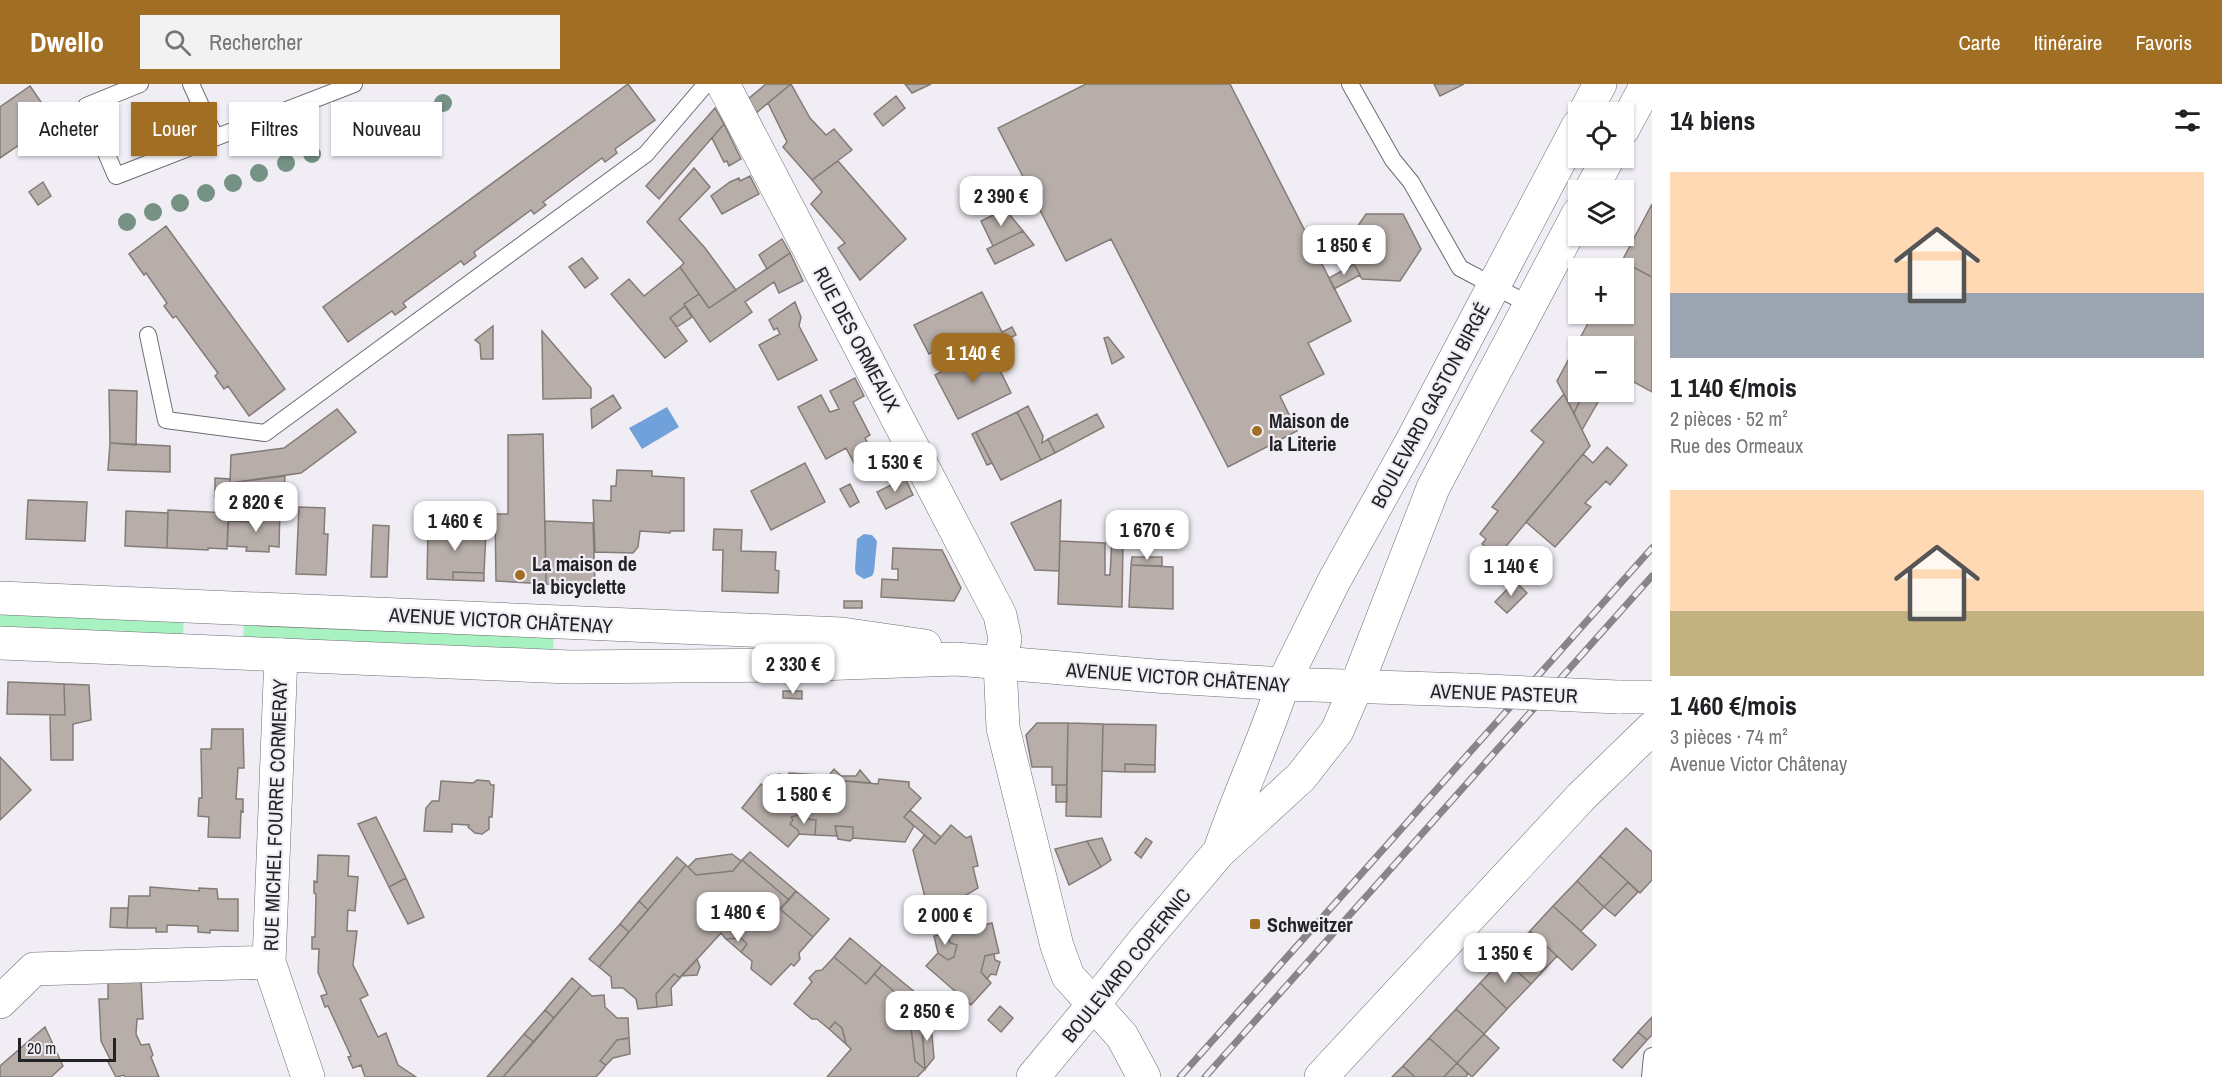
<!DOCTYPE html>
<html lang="fr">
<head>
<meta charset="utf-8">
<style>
	:root { --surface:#fff; --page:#f2f2f2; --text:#202124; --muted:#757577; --accent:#a16f24 }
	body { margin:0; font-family:"Archivo Narrow",sans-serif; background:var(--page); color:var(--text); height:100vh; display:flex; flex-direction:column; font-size:22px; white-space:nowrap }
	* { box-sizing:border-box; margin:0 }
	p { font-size:20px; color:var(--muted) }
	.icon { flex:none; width:33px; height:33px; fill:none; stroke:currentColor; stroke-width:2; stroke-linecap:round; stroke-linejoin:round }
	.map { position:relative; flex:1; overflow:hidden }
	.details { display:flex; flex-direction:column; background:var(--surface); width:570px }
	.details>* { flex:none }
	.banner { position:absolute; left:18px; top:18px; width:570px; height:54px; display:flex; gap:12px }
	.buttons { position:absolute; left:1568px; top:18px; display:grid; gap:12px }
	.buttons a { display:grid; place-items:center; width:66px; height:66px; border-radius:0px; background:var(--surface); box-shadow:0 2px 4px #0004; font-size:30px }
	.scale { position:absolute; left:18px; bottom:15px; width:98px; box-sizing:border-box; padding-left:6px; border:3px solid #232225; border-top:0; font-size:16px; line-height:21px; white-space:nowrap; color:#232225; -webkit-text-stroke:4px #f1edf5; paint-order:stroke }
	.price { position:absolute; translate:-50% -51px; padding:0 14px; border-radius:12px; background:#fff; color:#222; font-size:20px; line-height:39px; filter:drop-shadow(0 2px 3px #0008) }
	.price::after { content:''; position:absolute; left:50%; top:36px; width:18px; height:14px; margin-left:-9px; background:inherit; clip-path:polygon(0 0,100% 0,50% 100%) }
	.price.active { background:var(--accent); color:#fff }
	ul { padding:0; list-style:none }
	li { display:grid; align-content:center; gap:12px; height:318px; padding:0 18px }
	li span { display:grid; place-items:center; height:186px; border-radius:0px; color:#555 }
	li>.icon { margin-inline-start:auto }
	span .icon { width:108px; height:108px; fill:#fffc; stroke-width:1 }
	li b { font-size:26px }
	h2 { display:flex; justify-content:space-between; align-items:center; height:72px; padding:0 18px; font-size:26px }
	.pill { padding:0 21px; border-radius:0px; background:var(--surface); box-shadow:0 2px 4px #0004; font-size:21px; line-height:54px }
	.pill.active { background:var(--accent); color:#fff }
	header { display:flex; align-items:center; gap:36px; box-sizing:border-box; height:84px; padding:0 30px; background:var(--accent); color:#fff }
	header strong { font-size:28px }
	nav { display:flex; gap:33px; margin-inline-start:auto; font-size:21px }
	.search { width:420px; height:54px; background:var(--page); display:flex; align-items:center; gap:15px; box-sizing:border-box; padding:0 21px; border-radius:0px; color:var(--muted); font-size:22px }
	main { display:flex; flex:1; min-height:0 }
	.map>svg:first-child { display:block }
</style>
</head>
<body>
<header>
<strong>Dwello</strong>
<div class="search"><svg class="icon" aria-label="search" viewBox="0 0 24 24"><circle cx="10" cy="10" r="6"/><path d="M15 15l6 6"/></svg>Rechercher</div>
<nav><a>Carte</a><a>Itinéraire</a><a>Favoris</a></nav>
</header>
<main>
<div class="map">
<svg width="1652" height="993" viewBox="0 0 1652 993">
	<rect width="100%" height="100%" fill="#f1edf5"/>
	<!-- green -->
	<path fill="#a8f1c1" d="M0 526 184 533 183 554 0 547Z
		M244 535 554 548 553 570 243 558Z"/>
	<!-- water -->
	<path fill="#71a1da" d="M667 323 679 343 642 365 629 344Z
		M864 450 872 451 877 457 874 488 872 492 864 495 856 490 855 485 857 455Z"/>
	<!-- building -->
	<path fill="#b7aeaa" stroke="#837b76" stroke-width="1.5" d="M628 0 655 36 615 65 617 69 605 78 602 74 543 118 546 121 534 130 531 126 474 168 476 172 464 181 461 177 403 219 406 223 395 231 392 227 348 258 323 223Z
		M766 0H791L756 29 748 15Z
		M791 0 810 34 826 51 834 45 852 66 812 96 783 63 787 58 768 19Z
		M905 0H931L912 9Z
		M1086 0H1230L1351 237 1308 259 1324 290 1280 312 1297 347 1228 383 1111 155 1066 177 998 44Z
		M1434 0H1464L1440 12Z
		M30 2 54 37 0 74V23Z
		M896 12 905 24 883 42 874 30Z
		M715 24 724 40 659 115 646 102Z
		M724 40 741 75 729 82 727 77 724 78 712 54Z
		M838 77 906 155 860 196 838 164 845 159 811 120 822 108 812 96Z
		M694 84 710 103 679 135 705 164 736 206 709 224 680 183 684 179 647 138Z
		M750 92 759 110 722 130 711 112 730 98 739 94 740 97Z
		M43 98 51 112 38 121 29 108Z
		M1652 120V193L1622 177Z
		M1005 125 1023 147 993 162 981 137Z
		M1366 130H1403L1421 165 1400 197 1362 195 1344 162Z
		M166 142 285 305 249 332 228 302 224 305 215 292 218 289 176 232 173 234 164 222 167 219 146 189 144 191 129 170Z
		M1023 147 1034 161 995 180 987 165Z
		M782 155 790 169 767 185 759 171Z
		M790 169 803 197 779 209 774 198 745 218 752 228 710 258 684 220 699 210 709 224Z
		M582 174 598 194 585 204 569 183Z
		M1622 177 1652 193V308L1623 292V262H1578V308H1584L1574 329 1557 297 1593 230H1623V184H1618Z
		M1354 180 1360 191 1334 205 1329 194Z
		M680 183 699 210 684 220 685 222 670 234 687 257 665 274 611 210 629 195 644 212Z
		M982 208 1006 256 957 280 950 266 958 262 955 257 929 270 914 241Z
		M795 218 801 233 799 242 817 276 778 296 759 261 780 250 777 244 774 246 769 236Z
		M685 222 692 233 677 243 670 234Z
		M493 242V275H481L480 260 475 256Z
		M1012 243 1016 251 1006 256 1002 248Z
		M542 247 591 304V314L543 315Z
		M1108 253 1124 273 1112 280 1104 254Z
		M989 264 1011 309 958 335 935 291Z
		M855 294 864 312 853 318 870 351 865 354 873 369 854 379 846 364 826 375 798 323 821 311 830 328 839 325 830 307Z
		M109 306 137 307 136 361 110 359Z
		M1584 308H1596L1602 311 1582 346 1574 329Z
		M1564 310 1590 362 1497 473 1482 460 1486 455 1480 450 1498 427 1492 423 1544 358 1531 347Z
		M613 311 621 324 592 344 591 325Z
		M1028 322 1043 352 1042 359 1048 355 1055 369 1041 376 1017 328Z
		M337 325 356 348 301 389 230 399 231 371 284 364Z
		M1017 328 1041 376 1001 396 976 348Z
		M1097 330 1104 343 1055 369 1048 355Z
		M976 348 992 379 987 381 972 350Z
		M543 350 546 500 496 497 495 430H508V351Z
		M110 359 170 362V388L108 386Z
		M1607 363 1627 381 1610 401 1606 397 1585 419 1591 423 1555 463 1526 438 1583 370 1593 379Z
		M805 379 825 418 771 446 751 407Z
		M617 386 652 387V392L684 394V447H670V449L640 447 638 463 633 469 595 468 593 416 611 417V402H616Z
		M285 392 284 412 229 419 230 399Z
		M215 394 230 395 229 414 215 413Z
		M905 394 913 411 886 425 877 408Z
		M850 400 859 418 850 423 840 405Z
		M28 416 87 418 85 457 26 455Z
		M1061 416 1059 487 1035 486 1011 439Z
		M299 423 325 424 324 450H328L326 491 296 490Z
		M269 425H280L279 463 269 462V468L246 467 247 463 227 462 228 437 248 438 247 433 268 434Z
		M168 426 229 429 227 465 208 464V466L167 464Z
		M126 427 168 429 167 464 125 462Z
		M545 437 593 439 595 502 546 500Z
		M456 440H466V447H486L484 489 453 488V496L427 495 428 445 456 446Z
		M373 441 389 442 387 493H371Z
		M1118 442H1124L1123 456H1112Z
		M714 445 742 446 741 467 776 468 775 486 779 487 778 509 722 507 723 466H713Z
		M1112 456H1123L1122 523 1058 520 1060 457 1105 459V491H1110Z
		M893 464 942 466 961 504 954 517 881 513 882 495 898 496V485H892Z
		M1132 473H1162V482L1131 481Z
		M1131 481 1173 483V525L1129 523Z
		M453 488 484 489V497L453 496Z
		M1515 497 1527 509 1507 529 1495 518Z
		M844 517H862V524H844Z
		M8 598 64 600 65 631 7 630Z
		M64 600 89 601 91 636 73 640V676H51L50 631H65Z
		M783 607H802V615L783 614Z
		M1037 639H1068L1067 701H1052V683H1032L1026 651Z
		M1068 639 1103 640 1101 733 1066 732Z
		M1103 640 1156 641 1155 681 1125 680V688L1102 687Z
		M212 645H243L244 684H238L236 715H243V728L241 727 240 754 208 753 209 733 198 732 199 714H202L201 665H211Z
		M0 673 31 706 0 736Z
		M1125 680 1155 681V688H1125Z
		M834 685 841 692H856L860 686 871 699 826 695Z
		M789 689 820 691V695L878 700 879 695 909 698V703L921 714 904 733 914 742 905 758 853 754V743L835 742 837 752 815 751 816 736 806 735 803 730 791 733 793 736 790 740 798 746 799 750 788 763 742 724 761 700 772 709 789 702Z
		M780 690 783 693H789V702L772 709 765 704 769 698V692Z
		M477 696 489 697 491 701H494L492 733H489V745L482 750 475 749 468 743 469 741 452 740V748L424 747 426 724 432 717H439L441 697 473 699Z
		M1056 701H1067V718H1056Z
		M910 726 941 753 935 760 904 733Z
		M803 730 806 735 816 736 815 751 799 750 798 746 790 740 793 736 791 733Z
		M376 733 406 794 389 803 358 740Z
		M951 741 966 754 971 752 978 782 973 783 978 804 930 833 913 766 924 751 935 760Z
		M835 742 853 743V754L850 757 838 755Z
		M1626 744 1652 768V796L1640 809 1600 772Z
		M1102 754 1111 776 1101 783 1087 757Z
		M1146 754 1152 758 1141 774 1135 769Z
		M1087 757 1101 783 1069 801 1055 765Z
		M750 768 796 807 789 816 742 776Z
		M732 770 741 777 733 787 696 791 688 783 696 775Z
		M318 771 349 772 348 792 358 793 355 827 348 826 347 847H357L353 881 368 911 360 915 378 953 386 949 398 981 416 993H365L361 981 353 984 348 973 351 972 328 922 325 923 321 912 327 910 318 888 319 865H312V853H315L316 810 314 809V797L317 798Z
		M1600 772 1628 798 1604 823 1577 797Z
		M677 773 686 781 648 826 639 817Z
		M742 776 789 816 780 825 813 853 799 869 800 875 794 882 791 880 771 901 751 885 752 877 741 868 747 860 741 854 726 855 721 849 680 894 674 890 656 910 657 923 638 925 636 915 623 904H612L611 893 599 883 686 781 696 791 733 787Z
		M406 794 424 833 408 840 389 803Z
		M1577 797 1604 823 1581 847 1553 822Z
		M1628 798 1638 808 1615 832 1604 823Z
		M150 803 199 807V804L217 805 218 815H238V847L210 846V849L198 848V842L167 841V848H156V844H127L129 812H150Z
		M796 807 829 835 813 853 780 825Z
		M639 817 648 826 629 848 620 840Z
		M1553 822 1596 861 1572 886 1530 847Z
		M111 824H128L127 844 110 843Z
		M992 839 999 869 985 872 981 888 991 899 971 921 926 882 938 869 948 876 954 873 957 861 950 859 947 849Z
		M620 840 629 848 599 883 589 875Z
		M1530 847 1557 872 1531 900 1503 875Z
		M947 849 950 859 957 861 954 873 948 876 938 869 934 852Z
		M741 854 747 860 741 868 726 855Z
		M850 854 882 881 866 900 834 873Z
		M994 870 995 876 1000 878 996 891 991 890 987 895 981 888 985 872Z
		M834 873 866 900 874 890 921 931 911 944 915 977 925 985 917 993H827L851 965 846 960 842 944 835 938 829 945 817 935H812L794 920 812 898 809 894 816 887 822 886Z
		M697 875 700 883 697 891 681 892Z
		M1503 875 1531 900 1507 925 1480 899Z
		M882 881 929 920 921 931 874 890Z
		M674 890 680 894 671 904 672 921 657 923 656 910Z
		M572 894 581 902 554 934 545 926Z
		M108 895 141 896 143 935H137L136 950 141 961 149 960 153 971 151 973 159 993H125L124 991 116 993 108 978 111 977 101 957 99 915H108Z
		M1480 899 1507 925 1484 950 1456 925Z
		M581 902 592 912 604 911 605 923 617 934H628L629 954 617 956 600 977 606 981 603 985 596 993H503Z
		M1000 922 1013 934 1001 948 988 936Z
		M1456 925 1484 950 1457 979 1429 954Z
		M545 926 554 934 534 958 524 950Z
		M921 931 925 985 915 977 911 944Z
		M921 931 931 940 934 974 925 985Z
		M1652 933V951L1647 956 1638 948Z
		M835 938 842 944 846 960 829 945Z
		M45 943 63 982 51 993H0V982Z
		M1638 948 1647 956 1622 984 1613 976Z
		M524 950 534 958 503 993H487Z
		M1484 950 1499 964 1472 993 1457 979Z
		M629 954 630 970 613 974 606 981 600 977 617 956Z
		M1429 954 1457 979 1444 993H1415L1403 982Z
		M1457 979 1468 990 1466 993H1444Z
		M1403 982 1415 993H1392Z"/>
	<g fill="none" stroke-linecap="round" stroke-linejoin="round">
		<defs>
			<path id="service" d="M140 0 86 22 116 92 354 0
				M191 0 215 53
				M1350 0 1393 76 1411 98 1460 184 1530 221
				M148 251 166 336 265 349 646 70 706 0
				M1650 993 1652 972"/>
			<path id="minor" d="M723 0 1000 531 1005 555 1000 579
				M281 571 269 878 308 993
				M0 918 34 885 269 878
				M1033 993 1093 921
				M1321 993 1581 713 1652 644"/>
			<path id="tertiary" d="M1000 579 1003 644 1057 862 1068 892 1122 952 1144 993
				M1220 766C1239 710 1265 656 1283 600
				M1093 921 1142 859 1219 768 1301 693 1337 647 1356 603"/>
			<path id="secondary" d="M1585 28 1600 0
				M1623 45 1647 0
				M1591 106 1608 74
				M0 514 842 550 925 562
				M0 559 570 583 791 581 956 575 1155 592 1283 600 1466 606
				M1283 600 1334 497 1412 357 1578 42
				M1356 603 1433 404 1578 130
				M1618 613H1652"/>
		</defs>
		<!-- service casing -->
		<use href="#service" stroke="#6f6b72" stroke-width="18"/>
		<!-- minor casing -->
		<use href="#minor" stroke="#6f6b72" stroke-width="34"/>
		<!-- tertiary casing -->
		<use href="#tertiary" stroke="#6f6b72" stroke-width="34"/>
		<!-- secondary casing -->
		<use href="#secondary" stroke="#6f6b72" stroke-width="34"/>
		<!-- service -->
		<use href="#service" stroke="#fff" stroke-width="16"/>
		<!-- minor -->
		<use href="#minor" stroke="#fff" stroke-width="33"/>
		<!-- tertiary -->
		<use href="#tertiary" stroke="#fff" stroke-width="33"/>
		<!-- secondary -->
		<use href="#secondary" stroke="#fff" stroke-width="33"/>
		<defs>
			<path id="rail" d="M1180 993 1652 464
				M1205 993 1652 492"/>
		</defs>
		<!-- rail casing -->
		<use href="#rail" stroke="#87848a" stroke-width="7"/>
		<!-- rail -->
		<use href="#rail" stroke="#f1edf5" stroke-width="4.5" stroke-dasharray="14" stroke-linecap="butt"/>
		<defs>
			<path id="secondary-bridge" d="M1466 606 1618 613"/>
		</defs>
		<!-- secondary-bridge casing -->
		<use href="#secondary-bridge" stroke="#6f6b72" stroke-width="34" stroke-linecap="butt"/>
		<!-- secondary-bridge -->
		<use href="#secondary-bridge" stroke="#fff" stroke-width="33"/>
	</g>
	<!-- trees -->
	<g fill="#759285">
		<circle cx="443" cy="19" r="9"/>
		<circle cx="417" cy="30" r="9"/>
		<circle cx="390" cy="40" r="9"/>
		<circle cx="364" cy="50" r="9"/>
		<circle cx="312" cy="70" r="9"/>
		<circle cx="286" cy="79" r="9"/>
		<circle cx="259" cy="89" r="9"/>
		<circle cx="233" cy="99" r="9"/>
		<circle cx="206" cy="109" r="9"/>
		<circle cx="180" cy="119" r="9"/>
		<circle cx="153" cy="128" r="9"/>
		<circle cx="127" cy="138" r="9"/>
	</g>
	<!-- markers -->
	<g fill="#a16f24" stroke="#f1edf5" stroke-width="2">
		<circle cx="1257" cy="347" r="6"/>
		<circle cx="520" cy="491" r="6"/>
		<rect x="1249" y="834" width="12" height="12" rx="3"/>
	</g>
	<g text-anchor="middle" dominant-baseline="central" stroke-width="4.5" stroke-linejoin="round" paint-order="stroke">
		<!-- street labels -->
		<g font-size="20" fill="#232225" stroke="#f1edf5">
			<text transform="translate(857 255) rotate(62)">RUE DES ORMEAUX</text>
			<text transform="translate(1430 321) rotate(-62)">BOULEVARD GASTON BIRGÉ</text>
			<text transform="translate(501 536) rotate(3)">AVENUE VICTOR CHÂTENAY</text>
			<text transform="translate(1178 593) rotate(4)">AVENUE VICTOR CHÂTENAY</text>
			<text transform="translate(1504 609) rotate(2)">AVENUE PASTEUR</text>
			<text transform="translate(275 731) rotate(-88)">RUE MICHEL FOURRE CORMERAY</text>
			<text transform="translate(1126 881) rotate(-51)">BOULEVARD COPERNIC</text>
		</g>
		<!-- poi labels -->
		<g font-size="20" font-weight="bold" fill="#232225" stroke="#f1edf5" text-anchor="start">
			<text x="1269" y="336">Maison de<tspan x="1269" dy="23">la Literie</tspan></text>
			<text x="532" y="479">La maison de<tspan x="532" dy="23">la bicyclette</tspan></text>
			<text x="1267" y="840">Schweitzer</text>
		</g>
	</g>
</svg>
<div class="buttons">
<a><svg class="icon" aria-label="locate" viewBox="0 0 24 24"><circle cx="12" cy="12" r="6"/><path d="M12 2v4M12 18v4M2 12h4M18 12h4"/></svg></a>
<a><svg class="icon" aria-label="layers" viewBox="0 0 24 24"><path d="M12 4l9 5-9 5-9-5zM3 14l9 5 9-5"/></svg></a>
<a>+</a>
<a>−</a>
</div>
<div class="scale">20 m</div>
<b class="price" style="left:1001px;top:143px">2 390 €</b>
<b class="price" style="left:1344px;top:192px">1 850 €</b>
<b class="price active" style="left:973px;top:300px">1 140 €</b>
<b class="price" style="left:895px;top:409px">1 530 €</b>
<b class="price" style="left:256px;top:449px">2 820 €</b>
<b class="price" style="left:455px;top:468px">1 460 €</b>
<b class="price" style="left:1147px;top:477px">1 670 €</b>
<b class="price" style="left:1511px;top:513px">1 140 €</b>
<b class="price" style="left:793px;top:611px">2 330 €</b>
<b class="price" style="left:804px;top:741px">1 580 €</b>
<b class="price" style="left:738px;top:859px">1 480 €</b>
<b class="price" style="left:945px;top:862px">2 000 €</b>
<b class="price" style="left:1505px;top:900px">1 350 €</b>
<b class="price" style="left:927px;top:958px">2 850 €</b>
<div class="banner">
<a class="pill">Acheter</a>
<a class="pill active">Louer</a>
<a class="pill">Filtres</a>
<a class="pill">Nouveau</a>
</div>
</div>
<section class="details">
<h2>14 biens<svg class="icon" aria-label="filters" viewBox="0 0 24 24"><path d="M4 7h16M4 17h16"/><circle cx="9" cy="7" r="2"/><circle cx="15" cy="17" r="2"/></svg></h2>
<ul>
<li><span style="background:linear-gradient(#ffd9b3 65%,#9aa5b1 0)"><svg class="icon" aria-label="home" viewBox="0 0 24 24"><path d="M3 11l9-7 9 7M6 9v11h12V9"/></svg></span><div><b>1 140 €/mois</b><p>2 pièces · 52 m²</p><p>Rue des Ormeaux</p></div></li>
<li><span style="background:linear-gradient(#ffd9b3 65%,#c2b280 0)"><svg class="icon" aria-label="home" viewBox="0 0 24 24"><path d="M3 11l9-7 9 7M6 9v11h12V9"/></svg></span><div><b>1 460 €/mois</b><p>3 pièces · 74 m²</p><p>Avenue Victor Châtenay</p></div></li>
</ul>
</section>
</main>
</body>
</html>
